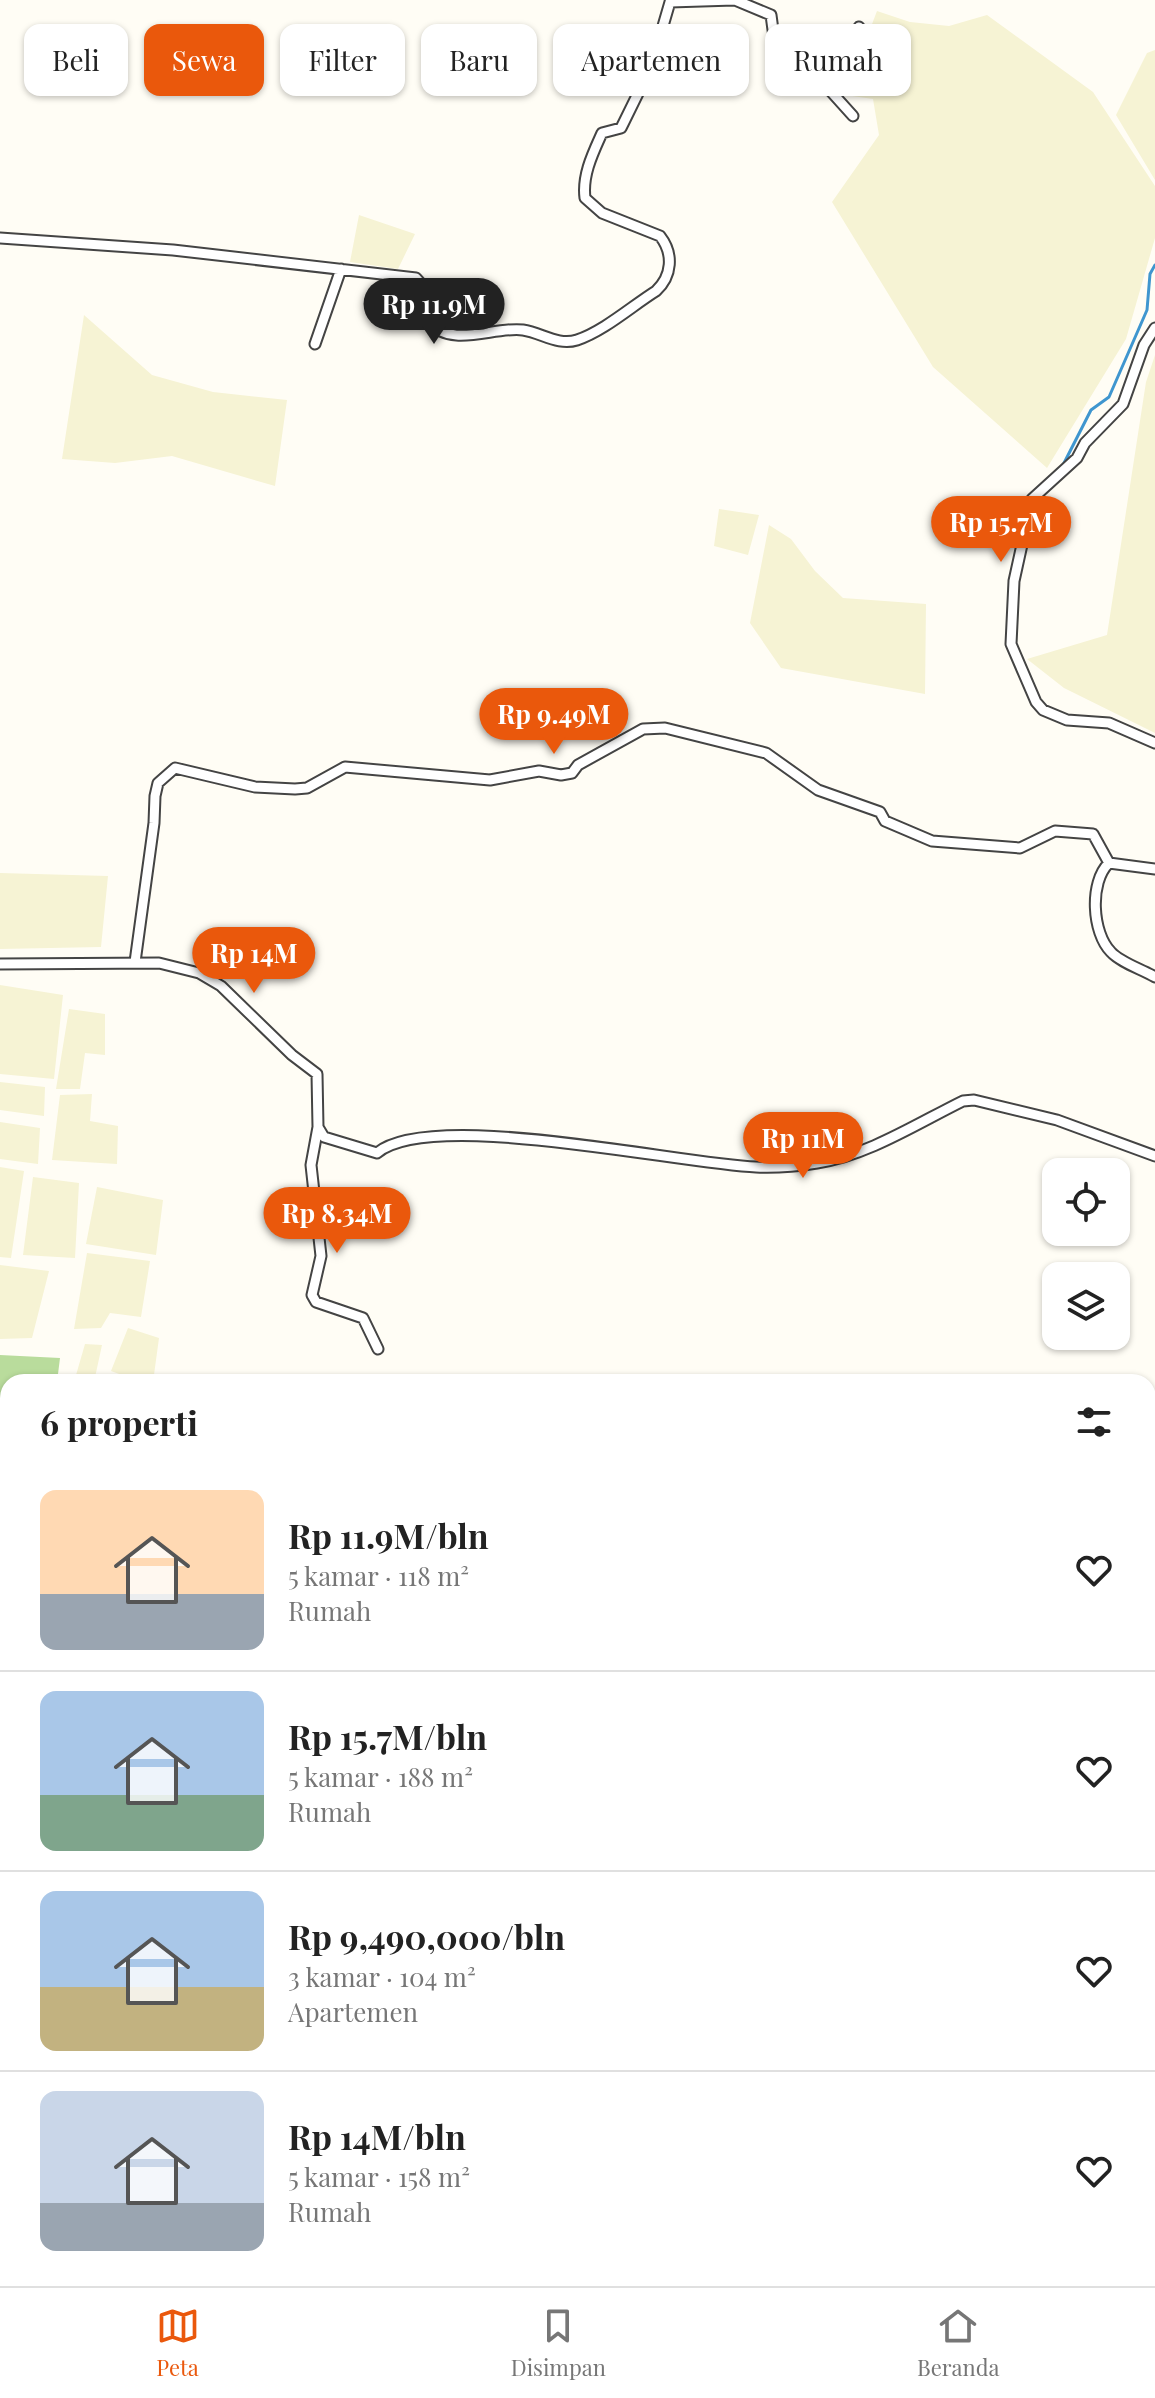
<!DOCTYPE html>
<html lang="id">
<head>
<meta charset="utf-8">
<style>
	:root { --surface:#fff; --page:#f6f6f6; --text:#222; --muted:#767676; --line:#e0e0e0; --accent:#ea580c }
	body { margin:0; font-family:"Playfair Display",serif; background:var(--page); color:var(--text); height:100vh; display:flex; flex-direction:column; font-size:30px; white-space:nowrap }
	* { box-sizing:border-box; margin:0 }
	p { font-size:26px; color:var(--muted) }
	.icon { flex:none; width:44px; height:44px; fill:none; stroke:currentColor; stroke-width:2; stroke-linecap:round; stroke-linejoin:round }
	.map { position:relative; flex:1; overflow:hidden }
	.details { position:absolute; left:0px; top:1374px; width:1156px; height:912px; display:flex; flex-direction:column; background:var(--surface); border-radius:24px 24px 0 0; box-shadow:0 2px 6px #0004 }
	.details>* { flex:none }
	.guide { position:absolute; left:24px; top:24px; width:1108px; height:72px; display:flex; gap:16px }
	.controls { position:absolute; left:1042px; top:1158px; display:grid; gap:16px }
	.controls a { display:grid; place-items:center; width:88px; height:88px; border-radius:16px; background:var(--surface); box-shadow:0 2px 6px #0004; font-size:40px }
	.price { position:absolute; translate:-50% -68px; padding:0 18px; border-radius:28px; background:var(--accent); color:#fff; font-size:26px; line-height:52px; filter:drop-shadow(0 2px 4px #0008) }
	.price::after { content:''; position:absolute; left:50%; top:48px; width:24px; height:18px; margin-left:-12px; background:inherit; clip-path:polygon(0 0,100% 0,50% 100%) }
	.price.selected { background:#222; color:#fff }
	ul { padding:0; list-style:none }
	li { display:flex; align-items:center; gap:24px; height:200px; padding:0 40px }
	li+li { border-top:2px solid var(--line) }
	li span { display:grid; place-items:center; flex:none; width:224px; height:160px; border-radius:16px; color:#555 }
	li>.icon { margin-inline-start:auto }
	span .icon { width:96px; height:96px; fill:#fffc; stroke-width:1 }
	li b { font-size:34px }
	h2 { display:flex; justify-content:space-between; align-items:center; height:96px; padding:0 40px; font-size:34px }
	.tag { padding:0 28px; border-radius:16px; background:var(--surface); box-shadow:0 2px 6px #0004; font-size:28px; line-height:72px }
	.tag.selected { background:var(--accent); color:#fff }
	.tabs { display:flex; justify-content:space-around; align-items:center; height:112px; border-top:2px solid var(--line); background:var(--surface); font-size:22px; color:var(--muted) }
	.tabs a { display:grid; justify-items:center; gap:4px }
	.tabs .selected { color:var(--accent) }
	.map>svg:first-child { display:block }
</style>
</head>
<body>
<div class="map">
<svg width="1155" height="2286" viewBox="0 0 1155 2286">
	<rect width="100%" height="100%" fill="#fffdf5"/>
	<!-- farmland -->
	<path fill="#f6f3d4" d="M877 11 910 22 949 26 987 15 1093 92 1155 186V238L1126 339 1047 468 933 367 832 202 879 135 873 99 845 95Z
		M1155 50V180L1116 115 1147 53Z
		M359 215 415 234 398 269 350 262Z
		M84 315 152 375 213 392 287 400 275 486 172 456 115 463 62 459Z
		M1155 355V733L1064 688 1027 659 1107 635 1146 382Z
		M719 509 759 515 748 555 714 546Z
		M769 525 791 539 815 571 843 598 926 604 925 694 781 668 750 623Z
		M0 873 108 876 101 947 0 949Z
		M0 985 63 995 54 1079 0 1074Z
		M69 1009 105 1014V1055L85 1053 80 1089H56Z
		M0 1082 45 1087 44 1116 0 1110Z
		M92 1094 90 1121 118 1126 117 1164 52 1160 60 1095Z
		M0 1122 40 1128 38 1164 0 1159Z
		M0 1167 24 1171 11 1258 0 1257Z
		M33 1177 79 1183 75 1258 23 1255Z
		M97 1187 163 1200 156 1255 86 1244Z
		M87 1253 150 1261 141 1317 110 1313 101 1328 74 1329Z
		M0 1265 49 1271 32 1338 0 1339Z
		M128 1328 159 1338 153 1382H141L111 1371Z
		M85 1344 102 1345 94 1382H74Z
		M1155 2251V2286H1050V2278H1148V2253Z"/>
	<!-- forest -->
	<path fill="#b9dc9c" d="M0 1355 60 1358 57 1382H8V1442L0 1440Z
		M1148 1882 1155 1884V2251L1148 2253Z
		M0 2119 8 2122V2278H204V2286H0Z"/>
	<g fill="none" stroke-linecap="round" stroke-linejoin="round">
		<!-- stream -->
		<path stroke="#3f96cf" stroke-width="3" d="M1062 467 1091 410 1109 397 1147 310 1150 274 1155 265"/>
		<defs>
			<path id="street" d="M735 0 771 15 777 60 826 86 853 116
				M826 86 843 49 859 27
				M0 238 173 250 416 278 425 288 429 322C452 349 494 326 523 330 542 333 558 346 577 340 604 331 632 306 656 291 672 276 674 254 660 236L602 213 585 198C582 175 593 153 602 133L621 128 624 122 651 67 670 2 734 0
				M1155 328 1144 345 1123 404 1085 443 1077 458 1032 499 1014 581 1011 644 1036 702 1043 710 1067 720 1109 723 1155 743
				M315 344 341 269
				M1155 869 1109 863C1089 882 1092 933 1111 952 1121 963 1142 969 1155 977
				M135 962 154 823 155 796 158 783 175 768 255 787 295 789 307 788 345 767 490 780 539 771 561 775 572 773 578 765 643 729 665 728 766 753 818 790 880 812 885 821 932 841 1020 848 1055 831 1093 834 1109 863
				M0 964 159 963 199 973 221 986 292 1055 317 1074 318 1127 324 1137 377 1153C431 1108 679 1164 756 1167 775 1168 798 1166 817 1163 867 1156 918 1123 963 1101L974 1100 1057 1120 1155 1156
				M318 1127 311 1165 321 1256 312 1295 316 1302 363 1318 378 1349
				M0 1670 8 1672
				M1148 1682 1155 1668
				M1148 1766 1155 1768
				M0 1776 8 1777"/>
		</defs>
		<!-- street casing -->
		<use href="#street" stroke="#444" stroke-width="13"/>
		<!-- street -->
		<use href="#street" stroke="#fff" stroke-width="9"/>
	</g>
</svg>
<div class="controls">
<a><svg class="icon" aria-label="locate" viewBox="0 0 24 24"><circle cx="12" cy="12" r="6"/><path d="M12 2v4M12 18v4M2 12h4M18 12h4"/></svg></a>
<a><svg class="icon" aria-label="layers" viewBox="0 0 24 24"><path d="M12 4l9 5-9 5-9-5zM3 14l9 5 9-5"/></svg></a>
</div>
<b class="price selected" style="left:434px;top:346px">Rp 11.9M</b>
<b class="price" style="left:1001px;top:564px">Rp 15.7M</b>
<b class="price" style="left:554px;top:756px">Rp 9.49M</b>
<b class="price" style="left:254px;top:995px">Rp 14M</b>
<b class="price" style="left:803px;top:1180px">Rp 11M</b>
<b class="price" style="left:337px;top:1255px">Rp 8.34M</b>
<div class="guide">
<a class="tag">Beli</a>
<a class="tag selected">Sewa</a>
<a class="tag">Filter</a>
<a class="tag">Baru</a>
<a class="tag">Apartemen</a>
<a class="tag">Rumah</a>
</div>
<section class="details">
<h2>6 properti<svg class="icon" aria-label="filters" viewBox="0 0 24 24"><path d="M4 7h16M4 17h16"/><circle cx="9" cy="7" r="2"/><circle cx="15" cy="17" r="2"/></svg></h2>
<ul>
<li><span style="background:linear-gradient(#ffd9b3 65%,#9aa5b1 0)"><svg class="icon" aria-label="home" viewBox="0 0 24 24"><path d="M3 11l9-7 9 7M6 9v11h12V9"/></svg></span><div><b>Rp 11.9M/bln</b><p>5 kamar · 118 m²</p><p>Rumah</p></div><svg class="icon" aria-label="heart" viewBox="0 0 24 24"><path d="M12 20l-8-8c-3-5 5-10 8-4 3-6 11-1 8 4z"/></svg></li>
<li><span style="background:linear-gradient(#a9c7e8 65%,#7fa58c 0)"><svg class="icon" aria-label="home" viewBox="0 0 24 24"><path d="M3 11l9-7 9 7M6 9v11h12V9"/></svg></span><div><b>Rp 15.7M/bln</b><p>5 kamar · 188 m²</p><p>Rumah</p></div><svg class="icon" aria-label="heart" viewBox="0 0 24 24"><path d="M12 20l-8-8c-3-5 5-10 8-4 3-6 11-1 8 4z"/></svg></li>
<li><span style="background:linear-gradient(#a9c7e8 60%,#c2b280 0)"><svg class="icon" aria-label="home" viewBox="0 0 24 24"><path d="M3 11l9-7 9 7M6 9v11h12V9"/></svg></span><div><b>Rp 9,490,000/bln</b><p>3 kamar · 104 m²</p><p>Apartemen</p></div><svg class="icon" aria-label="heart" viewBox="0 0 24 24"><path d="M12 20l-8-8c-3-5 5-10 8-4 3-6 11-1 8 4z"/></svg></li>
<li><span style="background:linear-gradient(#c9d6e8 70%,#9aa5b1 0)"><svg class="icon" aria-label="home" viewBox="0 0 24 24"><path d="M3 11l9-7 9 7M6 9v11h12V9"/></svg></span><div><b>Rp 14M/bln</b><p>5 kamar · 158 m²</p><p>Rumah</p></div><svg class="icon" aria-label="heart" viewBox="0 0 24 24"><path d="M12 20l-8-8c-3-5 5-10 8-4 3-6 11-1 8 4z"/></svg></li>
</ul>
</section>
</div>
<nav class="tabs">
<a class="selected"><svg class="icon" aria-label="map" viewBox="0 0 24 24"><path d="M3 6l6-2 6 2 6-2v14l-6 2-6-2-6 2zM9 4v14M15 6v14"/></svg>Peta</a>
<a><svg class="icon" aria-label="saved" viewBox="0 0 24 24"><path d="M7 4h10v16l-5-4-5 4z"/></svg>Disimpan</a>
<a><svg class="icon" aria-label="home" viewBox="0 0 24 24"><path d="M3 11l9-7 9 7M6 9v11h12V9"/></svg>Beranda</a>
</nav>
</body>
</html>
